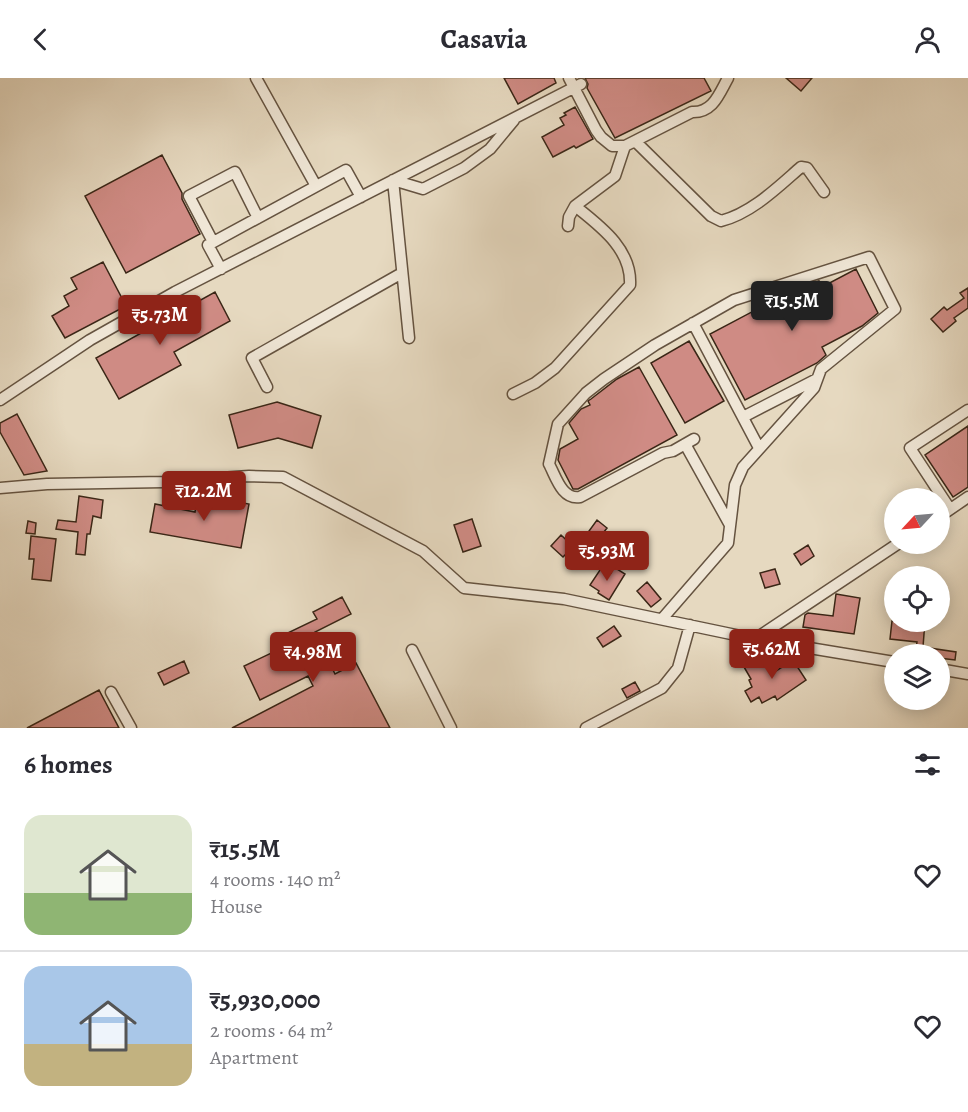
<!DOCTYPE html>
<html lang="en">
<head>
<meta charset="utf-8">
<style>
	:root { --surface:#fff; --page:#f7f7f7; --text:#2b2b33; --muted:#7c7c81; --line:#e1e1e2; --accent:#8f2418 }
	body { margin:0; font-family:Alegreya,serif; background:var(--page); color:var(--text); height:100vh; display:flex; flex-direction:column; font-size:22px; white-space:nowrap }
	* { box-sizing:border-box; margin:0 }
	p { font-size:20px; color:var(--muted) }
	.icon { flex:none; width:33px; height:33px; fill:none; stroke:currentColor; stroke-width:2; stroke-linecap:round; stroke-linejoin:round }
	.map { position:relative; height:650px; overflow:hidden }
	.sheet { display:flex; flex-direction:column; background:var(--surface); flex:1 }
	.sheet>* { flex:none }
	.needle { width:39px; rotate:244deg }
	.controls { position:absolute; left:884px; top:410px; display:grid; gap:12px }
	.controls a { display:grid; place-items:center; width:66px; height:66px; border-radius:50%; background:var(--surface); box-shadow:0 3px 15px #0003; font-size:30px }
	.price { position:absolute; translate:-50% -51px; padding:0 14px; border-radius:6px; background:var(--accent); color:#fff; font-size:20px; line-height:39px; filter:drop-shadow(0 2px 3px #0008) }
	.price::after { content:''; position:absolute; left:50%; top:36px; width:18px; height:14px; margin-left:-9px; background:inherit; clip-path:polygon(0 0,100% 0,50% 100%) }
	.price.selected { background:#222; color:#fff }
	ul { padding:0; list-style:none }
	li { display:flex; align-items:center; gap:18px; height:150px; padding:0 24px }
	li+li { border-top:2px solid var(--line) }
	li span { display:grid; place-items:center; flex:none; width:168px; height:120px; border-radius:18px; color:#555 }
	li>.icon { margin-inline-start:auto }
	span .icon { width:72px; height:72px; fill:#fffc; stroke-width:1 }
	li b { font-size:26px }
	h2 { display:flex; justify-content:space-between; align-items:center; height:72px; padding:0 24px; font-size:26px }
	header { display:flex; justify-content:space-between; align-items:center; height:78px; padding:0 24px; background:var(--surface); font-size:27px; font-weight:600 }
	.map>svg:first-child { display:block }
</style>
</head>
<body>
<header><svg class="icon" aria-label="back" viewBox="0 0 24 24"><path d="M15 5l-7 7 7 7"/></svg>Casavia<svg class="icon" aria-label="person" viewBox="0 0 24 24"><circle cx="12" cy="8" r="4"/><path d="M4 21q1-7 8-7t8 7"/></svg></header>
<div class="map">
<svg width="968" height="650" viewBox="0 0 968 650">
	<rect width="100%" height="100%" fill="#e6d9c0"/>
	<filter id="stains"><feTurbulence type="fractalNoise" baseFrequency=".00333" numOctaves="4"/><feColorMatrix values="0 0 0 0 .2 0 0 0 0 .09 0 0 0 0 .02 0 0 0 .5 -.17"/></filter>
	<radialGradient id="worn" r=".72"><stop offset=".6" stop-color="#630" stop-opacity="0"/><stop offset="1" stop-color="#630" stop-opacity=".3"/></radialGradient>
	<!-- building -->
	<path fill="#cf8b84" stroke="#3a2616" stroke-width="1.5" d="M504 0H554L556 5 518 26Z
		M585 0H704L711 13 615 60 587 10 588 6Z
		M786 0H812L801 13Z
		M575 29 593 61 576 70 574 68 553 79 542 59 564 47 560 40 566 37 564 35Z
		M162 77 182 115V121L200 156 126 195 85 118Z
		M103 184 126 228 65 260 52 238 69 228 64 218 77 211 71 200Z
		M856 191 878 235 862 248 822 269 826 277 817 285 745 322 710 256 801 208 819 203 822 209Z
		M968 210V230L954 240 956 243 943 254 931 241 944 229 947 232 964 220 960 215Z
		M215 214 230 243 174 274 181 287 119 321 96 280Z
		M689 263 724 323 685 345 651 285Z
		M639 289 677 357 578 411H573L558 382 560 371 578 361 569 345 581 331 590 327 588 323 591 321 617 301Z
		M277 324 321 338 312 370 278 360 238 370 229 337Z
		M17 336 47 393 24 397 0 354V345Z
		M968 348V409L953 419 925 377Z
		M198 417 249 426 241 470 150 454 155 426 195 434Z
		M79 418 103 422 101 440 93 438 90 456H87L85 477 76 476 78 454 56 451 58 442 76 444Z
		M472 441 481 468 463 474 454 447Z
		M597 442 607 450 592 469 602 476 596 485 588 479 583 487 566 476 563 479 551 468 561 457 576 471Z
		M28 443 36 445 35 456 26 455Z
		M31 458 56 461 51 503 32 501 34 481H29Z
		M808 467 814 478 801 487 794 476Z
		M602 489 611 495 614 489 625 496 609 522 598 515 599 513 590 507Z
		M775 491 780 506 765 510 760 495Z
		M647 504 661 521 651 529 637 513Z
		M836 516 860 520 854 556 803 549 805 537 808 535 833 538Z
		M342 519 351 536 315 554 335 596 356 585 390 650H232L313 608 308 598 260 622 244 588 278 572 273 562 317 541 313 534Z
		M892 543H925L923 569 956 574 955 582 939 580V576H915L917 564 890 561Z
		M614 548 621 558 603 569 597 560Z
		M763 578 770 590 773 588 776 593 793 582 806 602 777 622 775 618 762 625 759 619 751 624 745 613 752 609 749 602 751 601 744 589Z
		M184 583 189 595 164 607 158 595Z
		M635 604 640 613 627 620 622 611Z
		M99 612 119 650H27Z"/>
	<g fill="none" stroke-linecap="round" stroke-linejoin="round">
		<defs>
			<path id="minor" d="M256 0 316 108
				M569 0 596 52 601 59 612 68H625L692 34C713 35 719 16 728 0
				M635 63 711 138 721 143C752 135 778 109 801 89L807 90 824 114
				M568 148 569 139 575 128 615 98 625 68
				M213 164 189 118 235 94 258 140
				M221 191 208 167 346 92 361 119
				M693 245 759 370
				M409 260 393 102 423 111 464 90 490 71 514 42
				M267 309 252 280 402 195
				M513 316 535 305 555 290 630 207C632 171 600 148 575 128
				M0 322 90 262 175 214 581 6
				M743 339 817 301
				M685 366 730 447
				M0 410 47 406 164 404 249 398 283 399 423 473 464 510 564 521 755 561 894 584
				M950 431 910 370 968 332
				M939 439 968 419
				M662 541 728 465 735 407 743 389 814 310 821 291 895 231 869 179 734 222 655 267 604 301 586 315 558 346 549 386C556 399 562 422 580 419L663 375 673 373 694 361
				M755 561 899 465
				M412 572 451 650
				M939 591 968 596
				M111 614 131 650
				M586 650 662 610 678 590 690 547"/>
		</defs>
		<!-- minor casing -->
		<use href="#minor" stroke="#655340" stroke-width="13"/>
		<!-- minor -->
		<use href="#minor" stroke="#efe6d6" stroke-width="10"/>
	</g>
	<rect width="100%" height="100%" filter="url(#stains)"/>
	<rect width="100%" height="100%" fill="url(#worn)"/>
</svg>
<div class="controls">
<a><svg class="needle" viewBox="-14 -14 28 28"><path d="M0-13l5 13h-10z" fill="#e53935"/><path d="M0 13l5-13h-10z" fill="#7c7c81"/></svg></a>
<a><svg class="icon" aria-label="locate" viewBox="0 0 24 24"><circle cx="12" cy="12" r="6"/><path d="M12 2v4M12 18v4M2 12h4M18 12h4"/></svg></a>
<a><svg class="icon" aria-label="layers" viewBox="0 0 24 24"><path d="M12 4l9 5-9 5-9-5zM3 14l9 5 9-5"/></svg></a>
</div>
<b class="price selected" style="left:792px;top:254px">₹15.5M</b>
<b class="price" style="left:160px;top:268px">₹5.73M</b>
<b class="price" style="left:204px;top:444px">₹12.2M</b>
<b class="price" style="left:607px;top:504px">₹5.93M</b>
<b class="price" style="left:772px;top:602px">₹5.62M</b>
<b class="price" style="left:313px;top:605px">₹4.98M</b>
</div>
<section class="sheet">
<h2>6 homes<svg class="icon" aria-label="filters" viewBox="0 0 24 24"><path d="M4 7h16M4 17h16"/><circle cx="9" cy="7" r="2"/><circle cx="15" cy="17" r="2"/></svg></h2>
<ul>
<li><span style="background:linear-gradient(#dfe7d0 65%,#8fb573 0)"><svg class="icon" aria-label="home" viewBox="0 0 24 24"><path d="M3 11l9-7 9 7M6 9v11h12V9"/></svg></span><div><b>₹15.5M</b><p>4 rooms · 140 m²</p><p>House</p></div><svg class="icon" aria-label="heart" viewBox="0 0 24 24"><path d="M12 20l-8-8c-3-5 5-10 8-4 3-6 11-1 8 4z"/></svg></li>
<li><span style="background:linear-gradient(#a9c7e8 65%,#c2b280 0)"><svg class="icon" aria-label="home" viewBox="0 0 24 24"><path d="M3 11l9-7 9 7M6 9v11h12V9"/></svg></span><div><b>₹5,930,000</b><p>2 rooms · 64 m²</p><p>Apartment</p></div><svg class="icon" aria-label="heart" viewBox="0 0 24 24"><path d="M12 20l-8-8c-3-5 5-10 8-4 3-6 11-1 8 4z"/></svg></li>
</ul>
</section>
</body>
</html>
